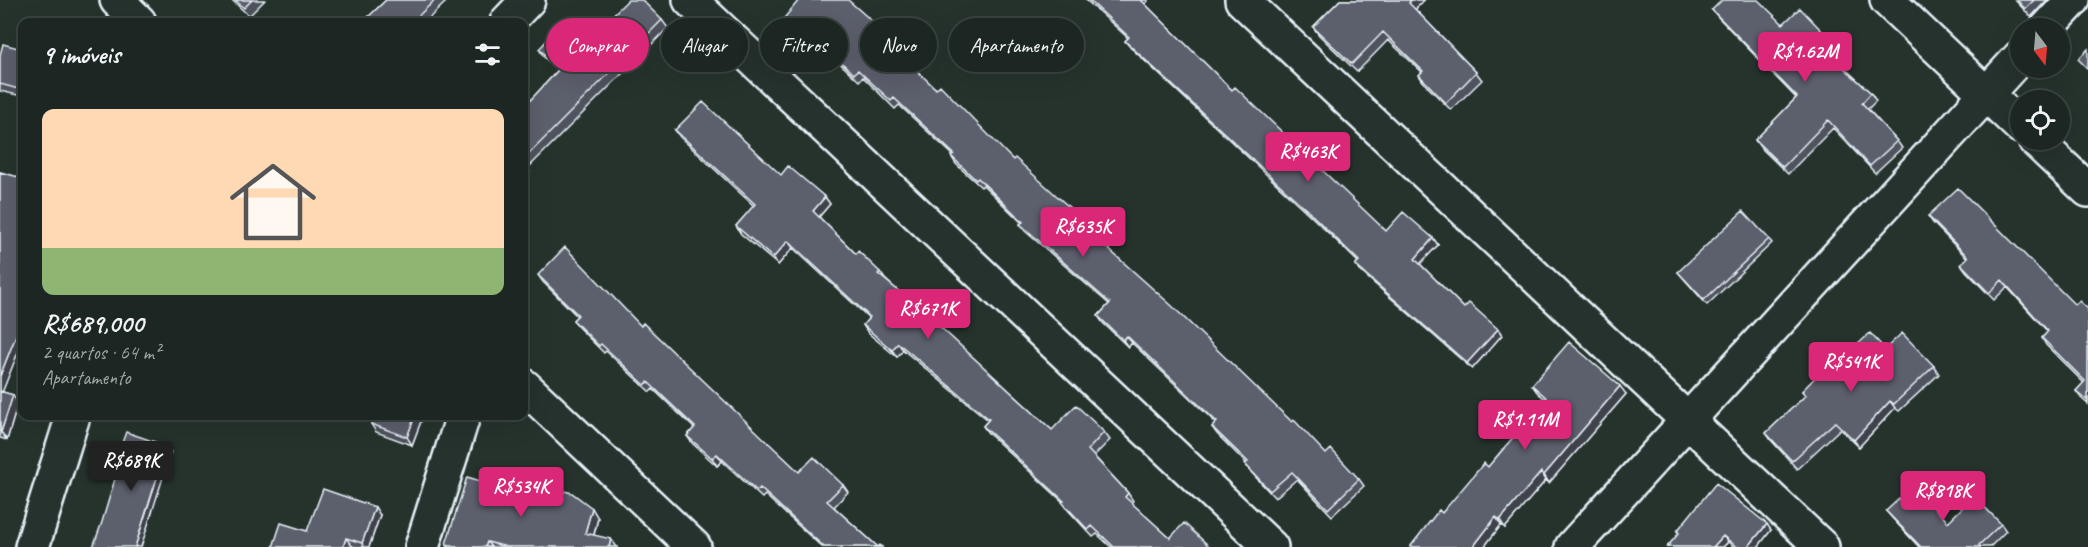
<!DOCTYPE html>
<html lang="pt">
<head>
<meta charset="utf-8">
<style>
	:root { --surface:#1c2622; --page:#252e2a; --text:#f1f3f6; --muted:#a0a5a5; --line:#3a4340; --accent:#db2777 }
	body { margin:0; font-family:Caveat,sans-serif; background:var(--page); color:var(--text); height:100vh; display:flex; flex-direction:column; font-size:22px; white-space:nowrap }
	* { box-sizing:border-box; margin:0 }
	p { font-size:20px; color:var(--muted) }
	.icon { flex:none; width:33px; height:33px; fill:none; stroke:currentColor; stroke-width:2; stroke-linecap:round; stroke-linejoin:round }
	.map { position:relative; flex:1; overflow:hidden }
	.drawer { position:absolute; left:18px; top:18px; width:510px; height:402px; display:flex; flex-direction:column; background:var(--surface); border-radius:12px; box-shadow:0 6px 24px #0002,0 0 0 2px var(--line) }
	.drawer>* { flex:none }
	.hud { position:absolute; left:546px; top:18px; width:570px; height:54px; display:flex; gap:12px }
	.needle { width:39px; rotate:164deg }
	.fabs { position:absolute; left:2010px; top:18px; display:grid; gap:12px }
	.fabs a { display:grid; place-items:center; width:60px; height:60px; border-radius:50%; background:var(--surface); box-shadow:0 6px 24px #0002,0 0 0 2px var(--line); font-size:30px }
	.price { position:absolute; translate:-50% -51px; padding:0 14px; border-radius:6px; background:var(--accent); color:#fff; font-size:20px; line-height:39px; filter:drop-shadow(0 2px 3px #0008) }
	.price::after { content:''; position:absolute; left:50%; top:36px; width:18px; height:14px; margin-left:-9px; background:inherit; clip-path:polygon(0 0,100% 0,50% 100%) }
	.price.selected { background:#222; color:#fff }
	ul { padding:0; list-style:none }
	li { display:grid; align-content:center; gap:12px; height:318px; padding:0 24px }
	li span { display:grid; place-items:center; height:186px; border-radius:12px; color:#555 }
	li>.icon { margin-inline-start:auto }
	span .icon { width:108px; height:108px; fill:#fffc; stroke-width:1 }
	li b { font-size:26px }
	h2 { display:flex; justify-content:space-between; align-items:center; height:72px; padding:0 24px; font-size:26px }
	.chip { padding:0 21px; border-radius:27px; background:var(--surface); box-shadow:0 6px 24px #0002,0 0 0 2px var(--line); font-size:21px; line-height:54px }
	.chip.selected { background:var(--accent); color:#fff }
	.map>svg:first-child { display:block }
</style>
</head>
<body>
<div class="map">
<svg width="2088" height="547" viewBox="0 0 2088 547">
	<rect width="100%" height="100%" fill="#26332d"/>
	<filter id="ink" filterUnits="userSpaceOnUse"><feTurbulence type="fractalNoise" baseFrequency=".0167" numOctaves="2"/><feDisplacementMap in="SourceGraphic" scale="12" xChannelSelector="R" yChannelSelector="G"/><feConvolveMatrix kernelMatrix="1 2 1 2 8 2 1 2 1" color-interpolation-filters="sRGB"/></filter>
	<g filter="url(#ink)">
		<g fill="none" stroke-linecap="round" stroke-linejoin="round">
			<defs>
				<path id="minor" d="M117 0 139 22
					M690 0 1271 547
					M1242 0 1822 547
					M1887 0 2020 126
					M507 22 528 0
					M2047 28 2073 0
					M2035 140 2088 190
					M524 386 694 547
					M32 547 73 416
					M422 547 463 416
					M1572 547 2020 57"/>
			</defs>
			<!-- minor casing -->
			<use href="#minor" stroke="#e8f1f8" stroke-width="38"/>
			<!-- minor -->
			<use href="#minor" stroke="#26332d" stroke-width="33"/>
		</g>
		<!-- wall -->
		<path fill="#4f525d" stroke="#e8f1f8" stroke-width="1.5" d="M232 0H265L249 16Z
			M386 0H448L425 22H363Z
			M1086 0H1147L1148 1 1145 4 1232 90 1386 231 1433 238 1438 245 1420 264 1464 308 1498 329 1502 335 1472 369 1360 271 1355 265 1358 262 1313 218 1130 47 1125 41 1128 38Z
			M1340 0H1424L1415 9 1476 72 1482 80 1451 110 1424 83 1419 75 1422 72 1388 40 1357 72 1319 35 1313 27Z
			M2015 0H2047L2031 17Z
			M1712 10 1822 31 1827 38 1820 45 1871 93 1876 101 1868 109 1897 141 1902 148 1875 173 1833 128 1788 174 1760 147 1755 140 1796 98 1718 17Z
			M662 20 668 28 527 169 530 172 524 178V107L558 70 544 57 539 49 586 41Z
			M777 27 890 37 895 44 892 47 936 89 1013 160 1080 217 1085 224 1083 226 1326 454 1359 479 1364 486 1332 516 1297 479 1275 498 1250 471 1245 464 1246 463 1217 434 1212 427 1216 423 1132 343 1128 347 1103 323 1098 316 1109 304 1025 231 1020 224 1022 223 983 185 981 187 956 164 951 156 953 155 899 105 895 109 863 77 859 81 822 47 812 59 782 34Z
			M22 49V96L0 91V55Z
			M675 130 781 175 825 197 830 204 819 217 856 254 880 272 885 279 1052 430 1104 432 1110 440 1094 456 1128 493 1133 501 1131 503 1170 538 1210 547H1111L1097 534 1093 537 1068 510 1063 502 988 433 983 426 988 420 903 350 897 357 868 333 863 325 869 318 793 248 778 265 741 234 736 226 754 206 680 137Z
			M0 172 22 178V342L2 392 13 395 18 403 7 440 0 438Z
			M1928 216 2075 305 2088 309V404L2081 398 2076 391 2084 383 2046 345 2042 338 2048 332 2007 287 1994 300 1966 271 1961 264 1967 258 1933 223Z
			M1769 239 1772 243 1707 305 1678 272Z
			M538 275 641 326 799 472 843 485 848 492 834 507 878 547H882H822L765 495 762 498 722 461 717 466 692 443 687 436 694 428 653 389 650 392 606 351 604 353 578 327 573 320 577 316 543 282Z
			M1885 349 1934 366 1939 374 1899 411 1895 408 1859 447 1840 429 1797 469 1771 440 1766 433 1805 396 1802 391 1840 361Z
			M1532 385 1626 394 1549 483 1546 480 1505 528 1501 525 1484 547 1442 513 1488 467 1545 399 1537 392Z
			M423 416 412 445 376 432 371 424Z
			M522 493 598 518 594 535 617 547H448L446 544Z
			M1886 511 1948 522 2001 524 2006 531 1990 547H1919L1892 518Z
			M380 515 369 547H356L352 546 351 547H273L307 531Z
			M1771 530 1758 547H1734L1728 542 1723 547H1667L1679 534 1677 531Z"/>
		<!-- shaded-wall -->
		<path fill="#40424c" stroke="#e8f1f8" stroke-width="1.5" d="M1411 0H1424L1414 11 1409 3Z
			M817 40 822 47 812 59 807 52Z
			M825 197 830 204 818 218 813 211Z
			M1080 217 1085 224 1081 228 1077 221Z
			M1433 238 1438 245 1419 265 1415 259Z
			M788 241 793 248 778 265 773 258Z
			M19 328 22 333V342L0 398V376Z
			M1498 329 1502 335 1472 369 1467 363Z
			M1127 336 1132 343 1128 347 1123 340Z
			M898 343 903 350 897 357 892 350Z
			M1620 386 1626 394 1549 483 1544 475Z
			M13 395 18 403 7 440 1 432Z
			M1890 401 1895 408 1859 447 1854 440Z
			M415 416H423L412 445 407 437Z
			M167 446 171 452 141 547H135Z
			M717 454 722 461 717 466 712 458Z
			M1541 472 1546 480 1505 528 1500 520Z
			M375 507 380 515 369 547H364L362 543Z
			M592 508 598 518 592 542 585 533Z
			M1496 517 1501 525 1484 547H1473Z
			M1767 524 1771 530 1758 547H1748Z
			M1723 536 1728 542 1723 547H1713Z
			M346 538 352 546 351 547H343Z
			M611 539 617 547H609Z
			M487 542 491 547H485Z"/>
		<!-- building -->
		<path fill="#5c5f6c" stroke="#e8f1f8" stroke-width="1.5" d="M235 0H252L244 8Z
			M386 0H435L412 22H363Z
			M628 0H642L662 20 524 159V107L560 68 539 49 565 21 586 41Z
			M799 0H848L890 37 886 41 936 89 940 85 1013 160 1015 158 1080 217 1077 221 1171 305 1292 422 1294 420 1326 454 1331 449 1359 479 1328 509 1292 472 1270 491 1245 464 1248 462 1212 427 1217 422 1127 336 1123 340 1098 316 1110 303 1020 224 1023 222 978 178 976 180 951 156 954 154 894 98 891 101 858 70 854 74 817 40 807 52 777 27Z
			M1089 0H1141L1232 90 1235 87 1386 231 1403 212 1433 238 1415 259 1464 308 1469 303 1498 329 1467 363 1355 265 1359 261 1308 211 1125 41 1129 37Z
			M1340 0H1411L1409 3 1476 72 1446 103 1419 75 1423 71 1383 32 1352 64 1313 27Z
			M1722 0H1758L1783 24 1800 8 1822 31 1813 39 1871 93 1862 103 1897 141 1870 166 1828 120 1783 167 1755 140 1797 97 1712 10Z
			M2017 0H2034L2025 9Z
			M3 44 22 49V90L0 84V55Z
			M2088 49V69L2078 59Z
			M703 102 781 175 788 166 825 197 813 211 856 254 858 251 880 272 878 274 924 312 1052 430 1076 405 1104 432 1088 450 1128 493 1125 497 1170 538 1184 523 1210 547H1114L1092 526 1088 530 1062 502 1064 501 983 426 989 419 898 343 892 350 863 325 870 317 788 241 773 258 736 226 755 204 675 130Z
			M0 172 22 178V329L19 328 0 376Z
			M1958 188 2075 305 2079 301 2088 309V401L2076 391 2085 381 2042 338 2048 331 2002 280 1989 293 1961 264 1968 257 1928 216Z
			M1743 211 1769 239 1704 300 1678 272Z
			M565 247 641 326 643 323 799 472 814 457 843 485 827 501 878 547 880 545 882 547H824L760 488 757 491 717 454 712 458 687 436 695 427 648 382 645 385 601 344 599 346 573 320 578 315 538 275Z
			M1870 333 1885 349 1902 333 1934 366 1894 404 1890 401 1854 440 1835 422 1792 461 1766 433 1806 395 1802 391 1835 357 1840 361Z
			M1569 342 1620 386 1544 475 1541 472 1500 520 1496 517 1473 547H1410L1439 510 1442 513 1484 463 1488 467 1547 398 1532 385Z
			M0 391 13 395 1 432 0 431Z
			M374 416H415L407 437 371 424Z
			M126 432 167 446 135 547H93L102 522 118 469 113 467Z
			M467 477 522 493 525 481 572 493 592 508 585 533 611 539 609 547H507L487 542 485 547H460L446 544Z
			M1716 483 1767 524 1748 547H1737L1723 536 1713 547H1667L1679 533 1677 531Z
			M1913 486 1948 522 1974 496 2001 524 1979 545 1981 547H1921L1886 511Z
			M323 489 375 507 362 543 346 538 343 547H273L281 523 307 531Z"/>
	</g>
</svg>
<div class="fabs">
<a><svg class="needle" viewBox="-14 -14 28 28"><path d="M0-13l5 13h-10z" fill="#e53935"/><path d="M0 13l5-13h-10z" fill="#a0a5a5"/></svg></a>
<a><svg class="icon" aria-label="locate" viewBox="0 0 24 24"><circle cx="12" cy="12" r="6"/><path d="M12 2v4M12 18v4M2 12h4M18 12h4"/></svg></a>
</div>
<b class="price" style="left:1805px;top:83px">R$1.62M</b>
<b class="price" style="left:1308px;top:183px">R$463K</b>
<b class="price" style="left:1083px;top:258px">R$635K</b>
<b class="price" style="left:928px;top:340px">R$671K</b>
<b class="price" style="left:1851px;top:393px">R$541K</b>
<b class="price" style="left:1525px;top:451px">R$1.11M</b>
<b class="price selected" style="left:131px;top:492px">R$689K</b>
<b class="price" style="left:521px;top:518px">R$534K</b>
<b class="price" style="left:1943px;top:522px">R$818K</b>
<div class="hud">
<a class="chip selected">Comprar</a>
<a class="chip">Alugar</a>
<a class="chip">Filtros</a>
<a class="chip">Novo</a>
<a class="chip">Apartamento</a>
</div>
<section class="drawer">
<h2>9 imóveis<svg class="icon" aria-label="filters" viewBox="0 0 24 24"><path d="M4 7h16M4 17h16"/><circle cx="9" cy="7" r="2"/><circle cx="15" cy="17" r="2"/></svg></h2>
<ul>
<li><span style="background:linear-gradient(#ffd9b3 75%,#8fb573 0)"><svg class="icon" aria-label="home" viewBox="0 0 24 24"><path d="M3 11l9-7 9 7M6 9v11h12V9"/></svg></span><div><b>R$689,000</b><p>2 quartos · 64 m²</p><p>Apartamento</p></div></li>
</ul>
</section>
</div>
</body>
</html>
